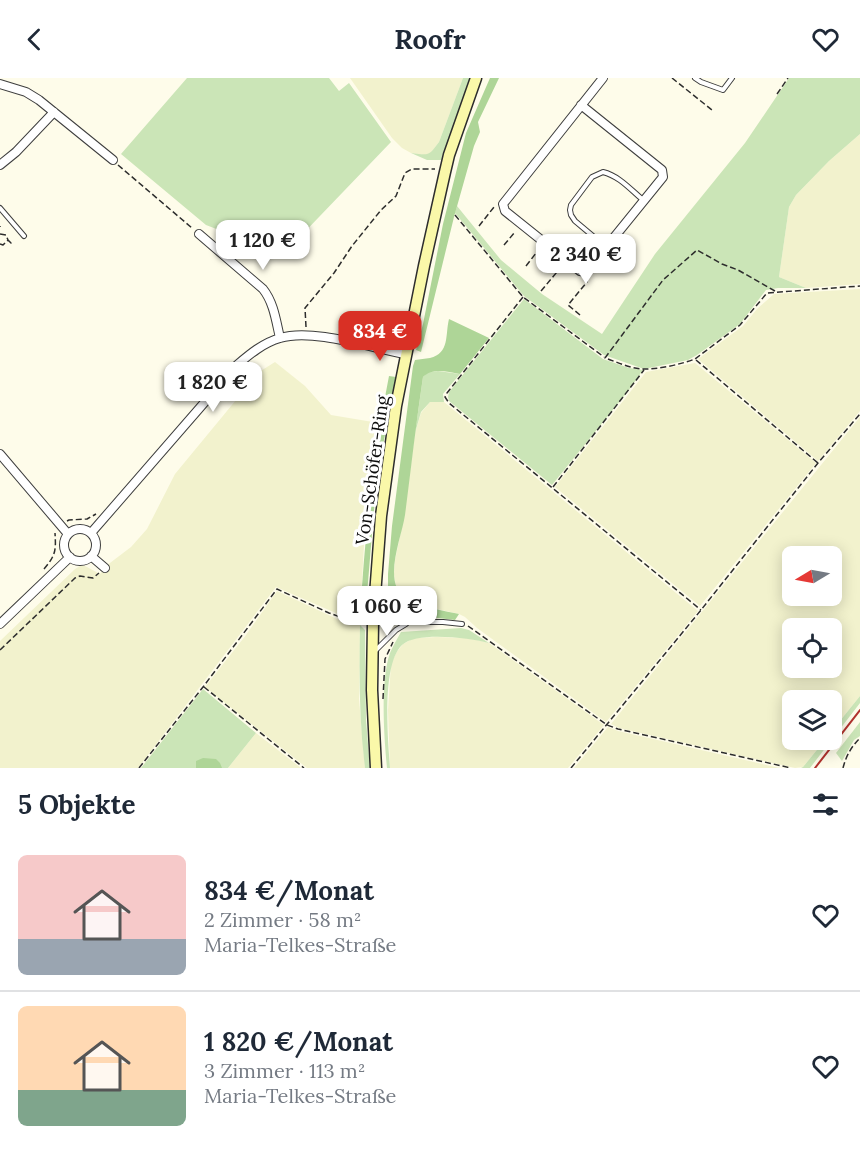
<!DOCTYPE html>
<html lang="de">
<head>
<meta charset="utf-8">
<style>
	:root { --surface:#fff; --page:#f2f2f3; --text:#1f2937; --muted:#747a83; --line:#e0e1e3; --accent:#d93025 }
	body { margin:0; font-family:Lora,serif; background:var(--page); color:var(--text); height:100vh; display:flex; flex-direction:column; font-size:22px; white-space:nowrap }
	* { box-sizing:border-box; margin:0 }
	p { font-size:20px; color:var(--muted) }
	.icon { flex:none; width:33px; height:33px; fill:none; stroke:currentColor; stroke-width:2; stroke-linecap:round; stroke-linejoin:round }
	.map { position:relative; height:690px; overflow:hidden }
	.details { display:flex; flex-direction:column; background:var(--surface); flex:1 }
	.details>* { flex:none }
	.needle { width:39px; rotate:260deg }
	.buttons { position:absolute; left:782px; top:468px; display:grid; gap:12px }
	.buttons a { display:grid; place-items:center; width:60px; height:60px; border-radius:9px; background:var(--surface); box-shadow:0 3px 15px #0003; font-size:30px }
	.price { position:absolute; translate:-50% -51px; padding:0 14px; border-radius:12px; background:#fff; color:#222; font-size:20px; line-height:39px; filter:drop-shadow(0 2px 3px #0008) }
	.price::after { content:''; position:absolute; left:50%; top:36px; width:18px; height:14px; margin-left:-9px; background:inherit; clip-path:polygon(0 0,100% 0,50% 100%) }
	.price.current { background:var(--accent); color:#fff }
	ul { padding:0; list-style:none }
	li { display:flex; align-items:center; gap:18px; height:150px; padding:0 18px }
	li+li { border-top:2px solid var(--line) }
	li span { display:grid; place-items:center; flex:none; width:168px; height:120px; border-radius:9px; color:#555 }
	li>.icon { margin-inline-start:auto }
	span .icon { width:72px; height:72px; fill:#fffc; stroke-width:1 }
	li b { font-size:26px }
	h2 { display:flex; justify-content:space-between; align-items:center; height:72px; padding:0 18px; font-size:26px }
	header { display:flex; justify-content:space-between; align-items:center; height:78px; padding:0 18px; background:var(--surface); font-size:27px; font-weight:800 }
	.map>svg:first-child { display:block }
</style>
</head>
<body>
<header><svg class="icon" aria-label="back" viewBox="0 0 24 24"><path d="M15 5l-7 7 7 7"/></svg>Roofr<svg class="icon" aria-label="heart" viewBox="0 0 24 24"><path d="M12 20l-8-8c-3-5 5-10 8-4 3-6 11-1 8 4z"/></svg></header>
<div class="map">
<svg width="860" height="690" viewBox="0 0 860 690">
	<rect width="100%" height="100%" fill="#fefcea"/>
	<!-- farmland -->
	<path fill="#f2f2cd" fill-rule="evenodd" d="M350 0H463L439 64 430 76 425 77 411 75 402 70 392 60Z
		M860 56V206L806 210 779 199 789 129 796 117 829 83Z
		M860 211V333L818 383 698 281 743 248 757 231 774 216Z
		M275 284 305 308 331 337 379 345 364 467 360 538 338 536 276 509 138 690H0V563L75 491 80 488H85L100 496 106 488 131 469 147 451 175 396 259 294Z
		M695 285 816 385 700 528 555 409 646 294Z
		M430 324H444L698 533 606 644 477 550 465 539 459 536 437 531 410 522 402 517 396 509 394 496 395 482 404 439 415 355 421 335Z
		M860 339V618L831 654V622H792V662H825L803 689 795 690 619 650 611 646ZM792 478H831V518H792ZM792 550H831V590H792Z
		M277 513 337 541 360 547 359 621 365 690H307L205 609 246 557Z
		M437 559 469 560 489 565 604 647 568 690H390L388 632 391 586 396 575 403 566 414 560Z
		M608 649 618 653 780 690H574Z
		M256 655 301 690H228Z"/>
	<!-- green -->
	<path fill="#cbe5b7" d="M187 0H329L339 13 349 5 391 64 295 164 275 170 263 169 206 147 121 76Z
		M463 0H472L442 82H427L411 75C429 77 428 79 439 64Z
		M789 0H860V56L829 83 796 117 789 129 779 199 806 210H778L766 212 740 246 697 277 688 282 644 291 604 277 524 218 455 135 457 128 501 182 542 216 602 256 655 176 745 65Z
		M524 221 603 281 629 290 643 292 629 312 552 407 449 323 448 319 449 314Z
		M438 293 460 296 443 316 444 324H430L421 334 415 355 423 299 428 294Z
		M360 547 365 552 366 642 370 690H365C359 642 359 595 360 547Z
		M461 550 469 552 489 565C470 560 417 553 402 567 381 587 388 662 390 690H387C384 660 380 603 390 575 393 568 397 561 401 554Z
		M203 611 256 655 228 690H141Z
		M860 618V625L810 690H801L803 689 825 662H831V654Z
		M860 644V658L854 662 842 683 836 675Z"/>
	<!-- forest -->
	<path fill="#aed597" d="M490 0H499L478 44 480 54 474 68 454 139 421 274 416 272 423 246 443 146 466 55Z
		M449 241 489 260 460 296C447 294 433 289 423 299 416 345 411 391 405 437 402 457 388 490 397 510 405 528 442 532 459 536L455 542 412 537 395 533 391 530 388 521V496L392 448 413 288 415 282C420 281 425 281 430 280 450 275 445 257 449 241Z
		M389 298 396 299 380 383 374 432 366 528 364 534 360 538C365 457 373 377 389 298Z
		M203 680 216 681 220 685 222 690H196V683Z"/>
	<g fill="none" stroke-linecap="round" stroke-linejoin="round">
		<defs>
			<path id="service" d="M695 0 701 4 723 12 732 0
				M0 130 24 158
				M606 169 575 143 571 137 570 132 571 127 592 99 603 94C619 98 630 111 643 122
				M374 544H443L462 546
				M376 572 396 552 406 546"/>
			<path id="minor" d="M0 6 26 14 39 22 113 82
				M581 27 662 92 663 99 586 194 580 193 505 133 503 126 603 0
				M0 87 16 74 54 34
				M199 156 263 211C274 225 276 243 280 260
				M0 376 68 456
				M64 467a16 16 0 1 1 32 0a16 16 0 1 1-32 0Z
				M91 455 237 287C250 276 263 265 280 260 313 250 371 270 405 276
				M91 478 105 490
				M0 546 70 479"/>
			<path id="secondary" d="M376 690 372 612 373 544 381 438 396 328 424 188 445 94 449 77 476 0"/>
		</defs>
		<!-- service casing -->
		<use href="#service" stroke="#3e3e3e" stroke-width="6"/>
		<!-- minor casing -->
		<use href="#minor" stroke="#3e3e3e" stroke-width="10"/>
		<!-- secondary casing -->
		<use href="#secondary" stroke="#2d2d2d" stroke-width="13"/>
		<!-- path -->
		<path stroke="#2d2d2d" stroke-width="1.5" stroke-dasharray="6 3" stroke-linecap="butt" d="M672 0 712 32
			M777 16 788 0
			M118 87 192 150
			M455 137 523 219 604 279
			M479 148 494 129 496 128
			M0 149V148
			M0 156 6 157 8 162
			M0 166 3 167 8 162 11 165 14 164
			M504 167 515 154
			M526 188 540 170
			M541 213 562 188
			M775 213 738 192 722 186 697 172 663 202 605 280C617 284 629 290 642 291 656 292 682 286 695 281L740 247 767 215 860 208
			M523 219 447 315 445 319 449 325 701 532
			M580 237 568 227 587 204 586 201
			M306 249 305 230 334 195 352 168 381 132 396 118 405 95 412 91H435
			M366 258H391L401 251
			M696 282 818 385
			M553 409 644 292
			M67 443 69 442 87 441 96 436
			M44 491C56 477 56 472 55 455
			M385 517 388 530 387 539
			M468 548 607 647 618 651 791 690
			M0 572 75 500 80 498 93 500 99 495
			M204 609 304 690
			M383 621 385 581 393 564
			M139 690 203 609 277 511 329 535 343 540 364 542
			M571 690 701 532 818 385 860 336
			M843 690C846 678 851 669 860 660"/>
		<!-- service -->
		<use href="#service" stroke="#fff" stroke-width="4"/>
		<!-- minor -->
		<use href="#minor" stroke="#fff" stroke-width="8"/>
		<!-- secondary -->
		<use href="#secondary" stroke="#faf8a9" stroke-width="10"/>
		<!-- rail -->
		<path stroke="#b1322d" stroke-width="2" d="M815 690 860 632"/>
	</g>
	<g text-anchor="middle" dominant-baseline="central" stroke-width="6" stroke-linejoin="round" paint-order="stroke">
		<!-- street labels -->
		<g font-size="18" fill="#0b0b0b" stroke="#fff">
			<text transform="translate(372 392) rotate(-82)">Von-Schöfer-Ring</text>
		</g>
	</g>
</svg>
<div class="buttons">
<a><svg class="needle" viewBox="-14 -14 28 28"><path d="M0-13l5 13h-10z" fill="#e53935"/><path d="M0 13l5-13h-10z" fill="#747a83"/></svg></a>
<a><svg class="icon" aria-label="locate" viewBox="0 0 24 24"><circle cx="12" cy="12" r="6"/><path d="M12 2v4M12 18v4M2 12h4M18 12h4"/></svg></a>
<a><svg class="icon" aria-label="layers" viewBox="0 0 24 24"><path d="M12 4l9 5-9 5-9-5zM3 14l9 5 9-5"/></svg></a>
</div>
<b class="price" style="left:263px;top:193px">1 120 €</b>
<b class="price" style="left:586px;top:207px">2 340 €</b>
<b class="price current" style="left:380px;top:284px">834 €</b>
<b class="price" style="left:213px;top:335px">1 820 €</b>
<b class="price" style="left:387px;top:559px">1 060 €</b>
</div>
<section class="details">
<h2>5 Objekte<svg class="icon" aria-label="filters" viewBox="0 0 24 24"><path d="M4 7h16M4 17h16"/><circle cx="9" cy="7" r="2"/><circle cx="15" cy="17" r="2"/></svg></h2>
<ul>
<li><span style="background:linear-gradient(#f6c9c9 70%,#9aa5b1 0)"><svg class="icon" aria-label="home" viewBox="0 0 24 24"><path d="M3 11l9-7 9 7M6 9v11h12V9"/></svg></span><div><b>834 €/Monat</b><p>2 Zimmer · 58 m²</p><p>Maria-Telkes-Straße</p></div><svg class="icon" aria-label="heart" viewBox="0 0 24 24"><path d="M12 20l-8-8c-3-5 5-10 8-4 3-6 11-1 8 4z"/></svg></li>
<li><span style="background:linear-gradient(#ffd9b3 70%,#7fa58c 0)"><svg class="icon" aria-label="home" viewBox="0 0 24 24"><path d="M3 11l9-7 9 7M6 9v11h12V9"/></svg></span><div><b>1 820 €/Monat</b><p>3 Zimmer · 113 m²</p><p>Maria-Telkes-Straße</p></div><svg class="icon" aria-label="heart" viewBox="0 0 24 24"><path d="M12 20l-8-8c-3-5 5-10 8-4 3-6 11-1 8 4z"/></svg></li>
</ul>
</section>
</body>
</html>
